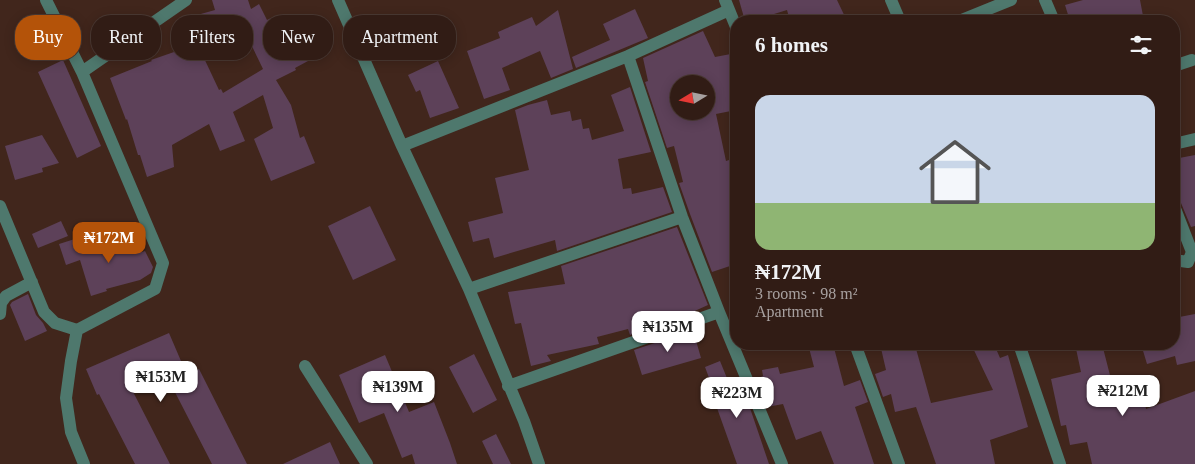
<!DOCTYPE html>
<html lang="en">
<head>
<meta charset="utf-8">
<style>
	:root { --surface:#311c15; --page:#39251e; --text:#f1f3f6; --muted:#a8a1a0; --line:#4c3a34; --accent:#b45309 }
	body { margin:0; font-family:"Times New Roman",serif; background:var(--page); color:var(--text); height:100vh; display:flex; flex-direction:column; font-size:19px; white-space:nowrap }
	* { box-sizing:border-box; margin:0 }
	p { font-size:16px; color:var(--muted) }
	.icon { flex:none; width:28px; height:28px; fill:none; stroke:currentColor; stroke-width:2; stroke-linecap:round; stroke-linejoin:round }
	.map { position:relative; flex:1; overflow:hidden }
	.panel { position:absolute; left:730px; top:15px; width:450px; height:335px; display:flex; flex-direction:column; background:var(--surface); border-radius:20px; box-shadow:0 2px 12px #0003,0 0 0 1px var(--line) }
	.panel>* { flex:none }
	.hud { position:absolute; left:15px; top:15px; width:475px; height:45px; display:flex; gap:10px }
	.needle { width:32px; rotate:260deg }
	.tools { position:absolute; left:670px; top:75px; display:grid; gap:10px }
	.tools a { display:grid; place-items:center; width:45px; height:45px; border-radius:50%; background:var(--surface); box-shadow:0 2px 12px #0003,0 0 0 1px var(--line); font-size:25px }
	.price { position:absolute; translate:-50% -42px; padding:0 11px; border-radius:10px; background:#fff; color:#222; font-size:16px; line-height:32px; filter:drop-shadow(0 1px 2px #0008) }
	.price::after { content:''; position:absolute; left:50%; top:30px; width:15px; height:11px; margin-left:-8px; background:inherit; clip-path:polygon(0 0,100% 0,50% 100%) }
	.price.current { background:var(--accent); color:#fff }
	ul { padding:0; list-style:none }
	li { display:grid; align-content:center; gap:10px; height:265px; padding:0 25px }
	li span { display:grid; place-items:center; height:155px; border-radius:15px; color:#555 }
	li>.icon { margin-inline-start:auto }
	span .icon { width:90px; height:90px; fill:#fffc; stroke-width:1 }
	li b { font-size:21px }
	h2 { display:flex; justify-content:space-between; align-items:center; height:60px; padding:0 25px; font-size:21px }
	.tag { padding:0 18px; border-radius:20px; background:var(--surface); box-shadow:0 2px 12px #0003,0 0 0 1px var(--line); font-size:18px; line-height:45px }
	.tag.current { background:var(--accent); color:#fff }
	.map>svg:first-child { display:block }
</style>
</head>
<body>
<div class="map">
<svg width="1195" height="464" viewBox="0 0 1195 464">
	<rect width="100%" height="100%" fill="#41261c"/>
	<!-- building -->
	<path fill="#5d4159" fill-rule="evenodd" d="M212 0H248L251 9 259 4 267 20 271 18 276 27 292 16 310 41 313 39 321 54 295 68 296 70 276 80 291 105 300 138 304 136 315 163 271 181 254 139 273 128 263 95 233 112 245 141 220 151 209 124 172 145 174 167 147 177 140 155H138L127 119 126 120 110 78 152 61 151 60 197 44 190 17 215 10ZM247 36 263 69 223 93 221 89 219 90 203 56Z
		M739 0H837L847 21H790L787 10 752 21H745Z
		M1083 0H1140L1144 21H1070L1065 5Z
		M635 9 648 38 576 68 572 57 610 40 603 24Z
		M558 10 573 69 551 78 540 51 502 68 510 90 484 99 467 51 500 38 498 32 532 17 536 26Z
		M703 31 715 57 736 53V110L716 114 726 161 732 159 733 162 736 161V264L712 272 690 214 679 183 683 182 674 146 667 148 645 82 648 81 643 58ZM679 84H706V111H679Z
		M63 60 101 146 77 158 38 72Z
		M438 61 459 108 430 118 420 90 416 92 408 75Z
		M630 87 651 152 618 159 623 189 631 188 632 194 663 187 672 212 557 251 555 240 494 258 489 238 473 242 468 222 503 213 495 178 529 170 515 110 528 105 547 100 551 115 570 111 572 121 581 119 583 129 589 128 592 140 624 131 611 95Z
		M42 135 59 163 42 168 43 172 15 180 5 146Z
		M1195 155V226L1191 227 1181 203 1179 199 1174 198V159Z
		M370 206 396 260 353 280 328 226Z
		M61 221 68 236 38 248 32 234Z
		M677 227 708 305 688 314 630 335 628 329 597 337 599 344 547 355 551 361 531 366 521 323 515 324 508 292 565 284 561 266Z
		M78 238 82 253 136 238 142 252 145 251 153 267 151 273 140 280 106 289 107 291 91 296 80 260 66 265 59 244Z
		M28 294 36 315 43 323 47 331 25 341 10 305 12 302Z
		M1195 314V361L1177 365 1175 356 1147 364 1141 344H1174V318Z
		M693 330 701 358 642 375 634 350Z
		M169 333 187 375 199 369 247 464H212L162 367 128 382 170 464H135L99 394 97 395 86 369Z
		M808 344H833L844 386 860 380 868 402 855 407 874 464H834L821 431 796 440 783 404 767 407 756 379 763 376 762 370 778 367 780 374 814 367Z
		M880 344H911L912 345H915L931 403 993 390 971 344H994L1000 358 1008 355 1028 427 990 440 995 464H936L916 407 895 412 891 394 883 397 875 374 886 370Z
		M1075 344H1102L1113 387 1140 379 1146 409 1195 391V464H1092L1087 442 1070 445 1066 425 1061 426 1051 379 1081 372Z
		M474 354 497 400 473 413 449 367Z
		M385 355 409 412 434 402 450 443 457 464H415L412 454 402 458 384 413 359 423 339 375Z
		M720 361 731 388 740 384 751 411 769 464H737L712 394H715L705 367Z
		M496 434 511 464H493L482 441Z
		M330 442 340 464H283Z"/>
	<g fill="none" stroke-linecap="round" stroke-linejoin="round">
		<!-- minor -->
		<path stroke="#4e786d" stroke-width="12" d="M338 0 402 146 469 289 524 421 539 464
			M725 0 736 27
			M891 0 900 21
			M1045 0 1054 21
			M959 21 1011 0
			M628 56 682 217 719 312 782 464
			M1174 66 1192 60
			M82 72 186 0
			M1174 144 1195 139
			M402 146 628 56 729 10
			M0 206 44 312 55 323 77 330 155 289 163 263 82 72 46 0
			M1174 206 1192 252 1188 262 1174 260
			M469 289 682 217
			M0 314 1 303 6 296 32 282
			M77 330 71 361 66 398 71 432 84 464
			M855 344 899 464
			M1019 344 1060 464
			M305 366 367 464
			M508 386 719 312"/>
	</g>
</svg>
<div class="tools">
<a><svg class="needle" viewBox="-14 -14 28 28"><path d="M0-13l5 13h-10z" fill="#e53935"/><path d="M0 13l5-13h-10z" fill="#a8a1a0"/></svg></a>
</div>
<b class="price current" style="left:109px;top:264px">₦172M</b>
<b class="price" style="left:668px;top:353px">₦135M</b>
<b class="price" style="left:161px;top:403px">₦153M</b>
<b class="price" style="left:398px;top:413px">₦139M</b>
<b class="price" style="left:1123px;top:417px">₦212M</b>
<b class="price" style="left:737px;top:419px">₦223M</b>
<div class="hud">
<a class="tag current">Buy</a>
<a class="tag">Rent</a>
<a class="tag">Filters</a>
<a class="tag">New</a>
<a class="tag">Apartment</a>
</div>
<section class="panel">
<h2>6 homes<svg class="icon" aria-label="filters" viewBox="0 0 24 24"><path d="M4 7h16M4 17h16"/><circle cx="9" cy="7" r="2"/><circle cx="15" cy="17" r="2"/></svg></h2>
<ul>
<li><span style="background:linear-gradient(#c9d6e8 70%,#8fb573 0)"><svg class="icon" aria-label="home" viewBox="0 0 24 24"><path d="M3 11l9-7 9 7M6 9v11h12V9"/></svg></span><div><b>₦172M</b><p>3 rooms · 98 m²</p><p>Apartment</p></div></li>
</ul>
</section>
</div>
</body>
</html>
